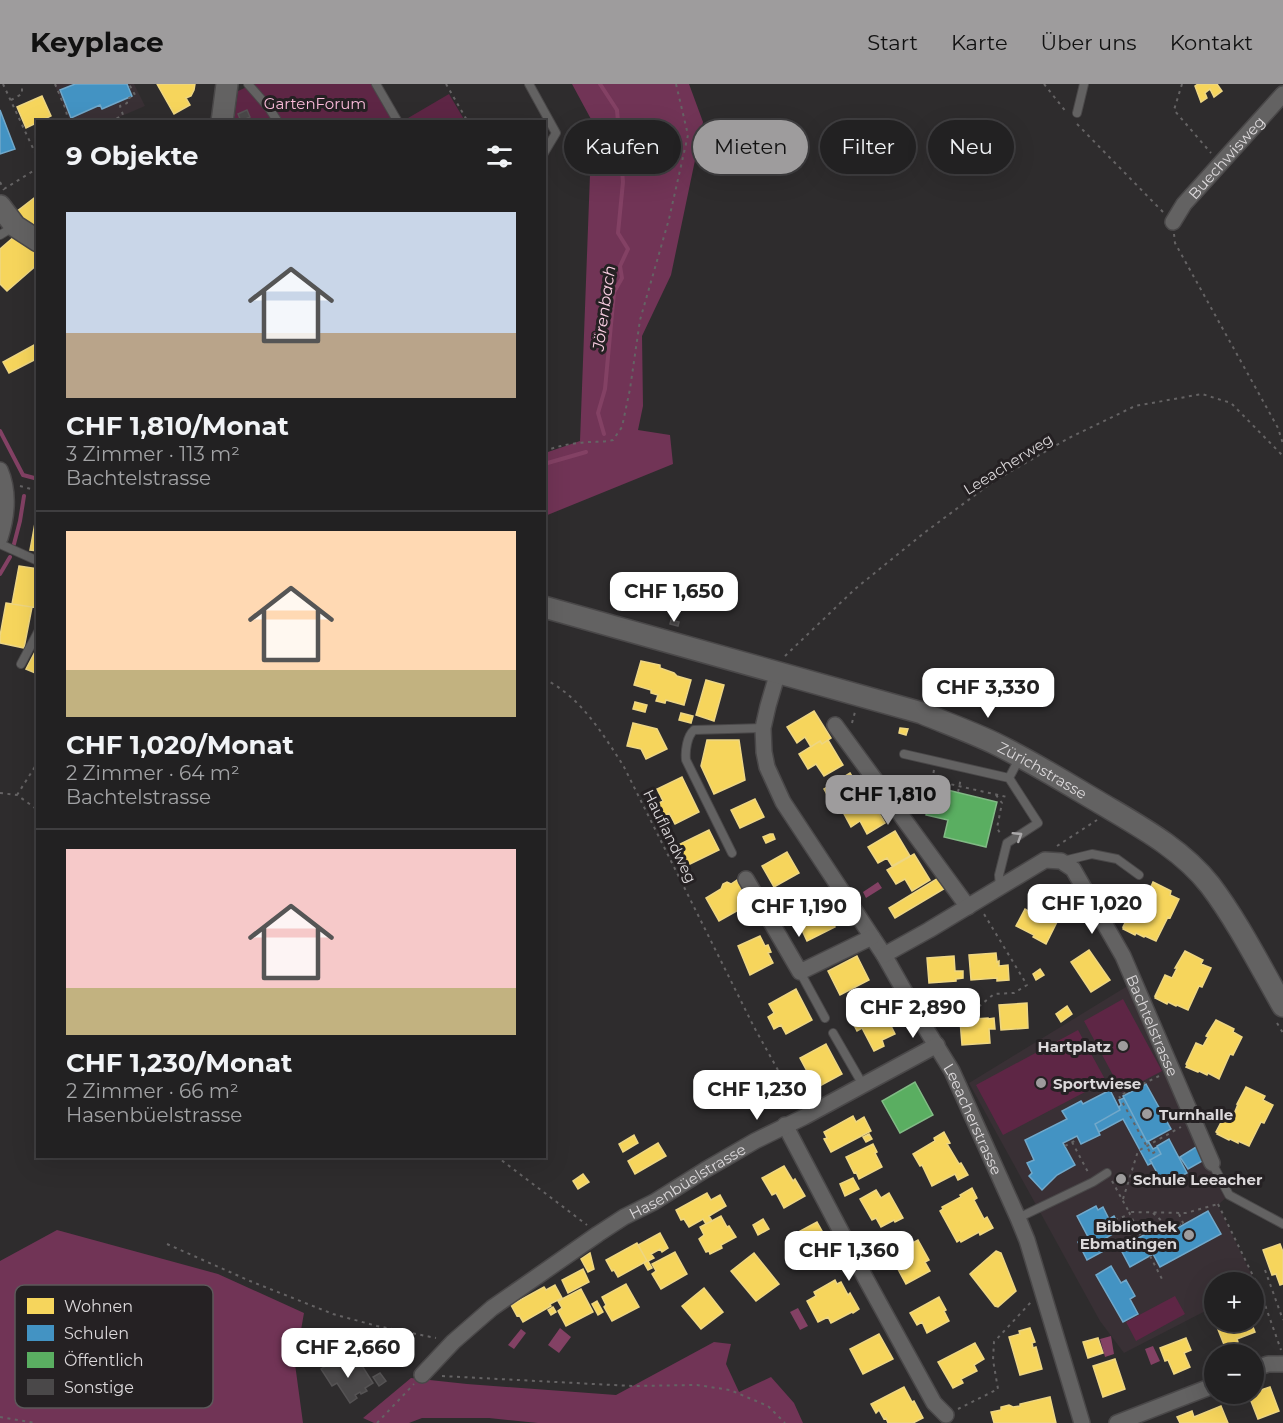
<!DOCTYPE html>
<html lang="de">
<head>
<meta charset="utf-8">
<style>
	:root { --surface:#222122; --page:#2a292a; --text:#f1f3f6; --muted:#a2a3a5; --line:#3f3e40; --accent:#9e9c9d }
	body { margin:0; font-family:Montserrat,sans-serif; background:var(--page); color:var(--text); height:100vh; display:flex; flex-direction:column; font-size:22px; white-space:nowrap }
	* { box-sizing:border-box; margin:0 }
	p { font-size:20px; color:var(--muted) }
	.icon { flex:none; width:33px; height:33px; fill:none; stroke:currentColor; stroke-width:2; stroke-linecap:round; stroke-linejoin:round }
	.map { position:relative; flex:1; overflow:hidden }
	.panel { position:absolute; left:36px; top:36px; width:510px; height:1038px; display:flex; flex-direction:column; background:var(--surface); border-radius:0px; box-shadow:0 6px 24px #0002,0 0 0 2px var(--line) }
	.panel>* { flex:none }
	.banner { position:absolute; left:564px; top:36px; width:570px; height:54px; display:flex; gap:12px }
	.controls { position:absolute; left:1204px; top:1188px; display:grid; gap:12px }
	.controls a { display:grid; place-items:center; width:60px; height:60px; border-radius:50%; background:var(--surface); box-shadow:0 6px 24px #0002,0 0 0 2px var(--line); font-size:30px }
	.price { position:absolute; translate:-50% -51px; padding:0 14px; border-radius:12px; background:#fff; color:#222; font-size:20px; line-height:39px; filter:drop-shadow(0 2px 3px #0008) }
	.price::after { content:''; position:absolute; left:50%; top:36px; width:18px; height:14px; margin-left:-9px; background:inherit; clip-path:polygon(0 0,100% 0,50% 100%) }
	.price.on { background:var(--accent); color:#111 }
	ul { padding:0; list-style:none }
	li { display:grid; align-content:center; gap:12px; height:318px; padding:0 30px }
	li+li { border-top:2px solid var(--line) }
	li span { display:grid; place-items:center; height:186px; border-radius:0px; color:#555 }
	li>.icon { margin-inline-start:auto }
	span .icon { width:108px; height:108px; fill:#fffc; stroke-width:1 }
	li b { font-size:26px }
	h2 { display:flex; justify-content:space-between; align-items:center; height:72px; padding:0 30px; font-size:26px }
	.tag { padding:0 21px; border-radius:27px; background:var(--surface); box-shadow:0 6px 24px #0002,0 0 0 2px var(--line); font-size:21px; line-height:54px }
	.tag.on { background:var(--accent); color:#111 }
	header { display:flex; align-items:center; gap:36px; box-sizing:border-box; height:84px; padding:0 30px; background:var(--accent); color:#111 }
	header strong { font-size:28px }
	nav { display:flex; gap:33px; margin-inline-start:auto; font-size:21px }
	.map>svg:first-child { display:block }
</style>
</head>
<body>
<header>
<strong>Keyplace</strong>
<nav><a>Start</a><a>Karte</a><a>Über uns</a><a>Kontakt</a></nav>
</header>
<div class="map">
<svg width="1283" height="1339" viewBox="0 0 1283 1339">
	<rect width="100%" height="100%" fill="#2e2c2d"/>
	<!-- built -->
	<path fill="#393035" d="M54 0H134L145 22 110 37H70Z
		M1134 898 1229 1111 1218 1121 1256 1200 1254 1201V1198H1215V1222L1124 1269 1100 1237 969 999Z"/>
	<!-- green -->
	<path fill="#5e2645" d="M253 0H373L395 38H234L238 7Z
		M449 10 465 37H403Z
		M1123 915 1162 987 1122 1008 1084 937Z
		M1078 946 1106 997 1003 1051 976 1001Z
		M1175 1212 1185 1230 1136 1257 1126 1238Z"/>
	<!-- forest -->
	<path fill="#713456" d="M572 0H689L703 38 671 191 642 252 643 322 638 346 670 351 673 380 545 432V369L580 357 592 37Z
		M57 1146 218 1190 304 1229 295 1280 303 1339H0V1177Z
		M714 1258 731 1260 726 1280 739 1308 771 1293 794 1319 803 1339H538L489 1334H422L409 1339H374L363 1334 411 1294 467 1300 616 1311Z"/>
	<!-- water -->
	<path fill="#834164" d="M878 798 882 804 866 814 863 808Z
		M798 1224 808 1242 800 1246 790 1228Z
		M560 1244 571 1253 559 1269 548 1261Z
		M521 1245 526 1249 514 1265 508 1261Z
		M1111 1252 1114 1270 1105 1273 1100 1255Z
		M1153 1262 1160 1277 1151 1281 1145 1265Z"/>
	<!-- homes -->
	<path fill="#f6d55c" stroke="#eed682" stroke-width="1.5" d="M157 0H195L194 6 191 12 186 14 190 21 174 30Z
		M1198 0H1217L1222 7 1214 13 1210 5 1205 9 1207 14 1201 18 1195 2Z
		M42 12 51 32 26 44 17 23Z
		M38 111V146L16 128Z
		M15 152 24 162 28 158 38 169V180L7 207 0 200V165Z
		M36 260 38 274 9 289 3 278Z
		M38 423V467L30 466Z
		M19 482 38 485V524L12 520Z
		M6 519 32 523 24 564 0 559V552Z
		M38 562V590L26 585Z
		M641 577 660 581V584L674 589 677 592 691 596 684 621 666 616 665 619 656 617 658 611 651 609V606L634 601Z
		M706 596 724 601 714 637 696 631Z
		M635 618 647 621 645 628 633 625Z
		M814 627 831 654 822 660 820 657 811 663 805 653 797 659 787 643Z
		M681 629 693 632 691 639 679 636Z
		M633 639 657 645 667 665 646 675 641 665 627 662Z
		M900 644 908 645 906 651 899 649Z
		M707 656H739L745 696 714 710 701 682Z
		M828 656 843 681 824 692 816 680 808 685 799 670 820 657 822 660Z
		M850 689 865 714 848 725 842 716 833 721 824 705Z
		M682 693 699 728 675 740 669 729 664 732 657 720 663 717 657 705Z
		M869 712 885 739 867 750 860 737 851 743 843 728Z
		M755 715 764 733 740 744 731 726Z
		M709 746 719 766 686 782 676 762Z
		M895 747 910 772 892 782 887 774 878 779 868 763Z
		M770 750H773L775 755 766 759 763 753Z
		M787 768 799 789 774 803 762 782Z
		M914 770 930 796 912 807 905 795 896 800 887 786Z
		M940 793 947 803 895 834 889 824Z
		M737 796 751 819 719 837 706 814 721 805 723 800 727 798 731 800Z
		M1153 798 1171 807 1170 811 1179 815 1170 834 1168 833 1156 857 1145 852 1144 853 1136 849 1135 851 1123 845 1124 843H1123L1133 822 1140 825 1148 804 1150 805Z
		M1043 801 1062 810 1060 814 1070 818 1060 837 1058 836 1046 860 1033 853 1034 851 1016 842 1025 825 1030 828Z
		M824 819 835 843 807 857 796 833Z
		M760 852 765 862 768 861 771 868 768 869 773 879 750 891 738 862Z
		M1089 866 1110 896 1091 908 1071 878Z
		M1185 867 1203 876 1201 880 1211 884 1202 903 1199 902 1188 926 1177 921 1176 922 1168 918 1167 920 1155 914 1156 912H1155L1165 891 1172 894 1177 884H1175Z
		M996 869 997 878 999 877V882L1008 881 1009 896 997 897V894L971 896 969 871Z
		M857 872 869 896 840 911 828 887Z
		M954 872 955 887H963V894L956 895V897L929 899 927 874Z
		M1040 885 1044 891 1036 896 1033 890Z
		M796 905 812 936 786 950 781 941 774 945 768 933 774 929 769 920Z
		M1027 919 1028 944 1001 946 999 921Z
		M1067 922 1072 930 1061 938 1056 930Z
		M883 926 895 950 882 956 884 962 874 967 862 944 857 947 853 939 873 928 874 930Z
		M988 934V935L994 934 995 945H989L990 959 962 961 960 936Z
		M1216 936 1234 945 1233 948 1242 953 1233 971 1230 970 1219 995 1208 989 1207 991 1199 987 1198 988 1186 983 1187 981 1186 980 1196 959 1203 962 1208 953 1206 952Z
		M826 960 842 990 816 1004 800 974Z
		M1246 1003 1265 1012 1263 1016 1273 1021 1264 1039 1261 1038 1249 1062 1238 1057V1059L1230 1055 1229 1056 1217 1050 1218 1049 1216 1048 1227 1027 1234 1030 1238 1020H1237Z
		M853 1032 856 1038 864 1033 871 1047 831 1068 824 1055 827 1054 824 1048Z
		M944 1048 950 1059 947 1060 959 1080 961 1079 968 1091 958 1096 955 1090 932 1102 922 1081 920 1082 913 1070 935 1057 934 1054Z
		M869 1050 872 1055 866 1058 863 1053Z
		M634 1051 638 1059 623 1068 619 1060Z
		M658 1059 666 1072 635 1090 628 1077Z
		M873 1060 877 1068 875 1069 882 1083 859 1095 856 1088 854 1089 846 1073Z
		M784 1082 793 1097 795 1095 805 1112 784 1124 776 1109 772 1111 762 1094Z
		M583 1090 589 1098 578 1105 573 1097Z
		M853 1094 859 1105 845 1112 840 1100Z
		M972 1104 977 1114 974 1116 984 1135 987 1133 993 1144 980 1151 979 1148 961 1158 960 1156 957 1158 940 1127 943 1125 942 1123 961 1113 960 1111Z
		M876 1106 881 1114 889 1109 903 1134 895 1138 894 1136 881 1143 876 1134 872 1136 860 1115Z
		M707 1109 711 1116 720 1111 726 1122 709 1132 712 1137 706 1140 703 1135 689 1143 684 1135 681 1136 676 1126Z
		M721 1132 727 1143 729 1142 736 1153 721 1161 722 1164 710 1170 709 1167 706 1168 699 1155 704 1151 700 1143Z
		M763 1135 769 1145 758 1151 753 1141Z
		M817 1138 831 1163 803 1178 789 1153Z
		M660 1149 668 1164 662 1168 660 1165 651 1170 654 1174 648 1177 652 1184 648 1186 644 1179 647 1177 638 1161Z
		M918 1156 929 1176 925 1178 930 1187 906 1200 893 1176 904 1171 902 1168 907 1165 905 1163Z
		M637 1159 647 1177 618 1193 614 1186 612 1187 606 1176Z
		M1280 1160 1283 1168V1200L1280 1201 1276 1190 1272 1191 1263 1166Z
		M996 1167 1001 1169 1016 1207 998 1223 995 1222 970 1190 971 1189Z
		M675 1168 687 1190 661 1205 652 1190 656 1187 652 1180Z
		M590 1169 594 1185 588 1188 581 1175Z
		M754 1169 779 1200 756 1217 731 1187Z
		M583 1185 589 1198 568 1209 562 1196Z
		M835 1196 837 1200 841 1198 848 1211 850 1209 859 1225 853 1229 852 1228 831 1239 828 1233 818 1238 807 1217 816 1212 814 1208Z
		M626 1200 639 1223 612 1237 604 1223 606 1221 602 1213Z
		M555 1201 562 1214 550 1220 551 1222 523 1238 519 1231 517 1232 511 1221 544 1203 546 1206Z
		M704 1204 723 1228 701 1245 682 1222Z
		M581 1205 593 1228 566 1242 558 1227 562 1224 558 1217Z
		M939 1213 946 1226 944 1227 949 1237 927 1249 922 1238 917 1241 910 1229Z
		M597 1217 603 1228 598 1231 592 1220Z
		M553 1223 556 1228 551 1231 548 1226Z
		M1215 1238H1251L1255 1248 1237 1255 1238 1258 1225 1263Z
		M1030 1244 1035 1258 1032 1259 1033 1264 1036 1263 1042 1285 1020 1291 1009 1253 1020 1250 1019 1247Z
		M879 1250 893 1275 863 1290 850 1265Z
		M1098 1254 1103 1269 1088 1274 1083 1258Z
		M1186 1254 1191 1266 1184 1269 1190 1283 1174 1290 1168 1276 1165 1277 1160 1264Z
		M975 1259 984 1275 974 1281 977 1287 961 1295 963 1299 953 1304 938 1278Z
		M1115 1275 1125 1305 1103 1313 1093 1282Z
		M904 1303 912 1318 914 1317 923 1334 913 1339H888L886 1334 884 1335 879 1326 876 1329 871 1320Z
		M1270 1303 1279 1327 1258 1335 1249 1312 1243 1315 1241 1310H1254V1305L1255 1308Z
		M1050 1313 1056 1339H994L991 1328 1001 1326V1323L1009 1321 1013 1323 1020 1322V1320Z
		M1221 1322 1228 1339H1180L1177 1333 1192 1327 1194 1333Z"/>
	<!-- schools -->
	<path fill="#4393c3" stroke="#71a8ca" stroke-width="1.5" d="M75 0H127L132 12 102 25 100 21 71 34 60 6Z
		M0 26 15 65 0 70Z
		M1146 1000 1171 1045 1147 1058 1123 1012Z
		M1110 1006 1120 1026 1095 1040 1100 1051 1081 1060 1077 1052 1063 1059 1075 1081 1057 1091 1042 1106 1029 1092 1032 1089 1027 1079 1034 1076 1025 1056 1067 1035 1062 1027 1081 1017 1083 1020Z
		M1124 1014 1147 1058 1148 1057 1153 1065 1157 1063 1161 1070 1150 1076 1152 1079 1148 1081 1123 1035 1099 1048 1095 1040 1120 1026 1119 1023 1121 1021 1119 1016Z
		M1169 1055 1187 1089 1164 1101 1150 1076 1161 1070 1157 1062Z
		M1196 1063 1204 1076 1188 1085 1180 1073Z
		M1096 1122 1098 1126 1103 1123 1109 1135 1114 1132 1117 1138 1112 1141 1116 1148 1106 1154 1111 1163 1087 1176 1078 1158 1088 1153 1077 1132Z
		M1208 1127 1221 1150 1160 1183 1153 1170 1130 1183 1120 1164 1162 1141 1167 1150Z
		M1111 1182 1121 1199 1126 1196 1135 1212 1130 1215 1138 1230 1123 1238 1096 1191Z"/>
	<!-- public -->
	<path fill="#5aae61" stroke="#81bb85" stroke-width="1.5" d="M927 701 997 718 986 763 944 753 948 736 926 731 928 724 925 723 927 713 925 712Z
		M915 998 933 1031 900 1049 882 1017Z"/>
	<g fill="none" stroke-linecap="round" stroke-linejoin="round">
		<!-- stream -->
		<path stroke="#834164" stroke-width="4" d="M600 0 617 26 623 98 618 149 628 165 620 182 622 194 614 208 605 305 598 329 604 350
			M0 347 23 391 38 395
			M544 380 586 368
			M14 460 20 437 24 412
			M0 490 10 473"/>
	</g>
	<!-- building -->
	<path fill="#4a4849" stroke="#555354" stroke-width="1.5" d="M247 26 250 33 241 37 238 30Z
		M671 536 679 538 678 542 670 540Z
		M338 1274 346 1286 347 1285 349 1288 361 1280 373 1299 365 1304 367 1307 361 1310 360 1308 355 1311 357 1314 350 1319 337 1299 332 1302 321 1285Z
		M380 1289 386 1297 379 1302 373 1293Z"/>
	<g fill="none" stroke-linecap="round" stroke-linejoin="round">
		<defs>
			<path id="service" d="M248 0 269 24 278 38
				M376 0 398 38
				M529 0 556 49 544 69
				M1077 29 1084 0
				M0 151 13 143
				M0 460 38 477
				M21 580 38 548
				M904 670 1009 694
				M732 769 686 676C685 667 687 652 694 646L763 644
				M1063 777 1092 770 1117 775 1139 791
				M1000 803 999 791 1007 759 1038 739 1009 694 1019 675
				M800 888 825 934
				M833 949 863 1001
				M1212 1079 1229 1111 1283 1140
				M1018 1134 1093 1098 1107 1089"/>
			<g id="minor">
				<path id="s1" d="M1173 138 1184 120 1283 10"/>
				<path d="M0 386C9 407 7 432 0 454"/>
				<path id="s2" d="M778 588 768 622 763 644 764 668 767 683 783 718 884 871 923 940 952 987 1018 1134 1027 1156 1082 1339"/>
				<path d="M835 641 968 823"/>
				<path d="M746 795 800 888 872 853"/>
				<path id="s3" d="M884 871 929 846 1045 776 1061 777 1073 785 1123 872 1212 1079"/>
				<path d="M785 1041 867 1197 934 1319 946 1331"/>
				<path d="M1254 1285 1268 1280H1283"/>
				<path id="s4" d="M422 1291 453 1258 492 1224 598 1150 624 1133 654 1118 705 1086 755 1057 804 1033 937 961"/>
				<path d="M1117 1339 1215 1301"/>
			</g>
			<g id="secondary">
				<path d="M222 38 227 0"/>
				<path d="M0 122 15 142 38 157"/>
				<path id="s5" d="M544 523 922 629C946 639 971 648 994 659 1029 676 1063 697 1097 717 1137 741 1181 764 1210 801 1238 838 1260 882 1283 922"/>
			</g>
		</defs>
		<!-- service casing -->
		<use href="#service" stroke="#4a4849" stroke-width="10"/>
		<!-- minor casing -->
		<use href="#minor" stroke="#4a4849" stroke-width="18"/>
		<!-- secondary casing -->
		<use href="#secondary" stroke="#4a4849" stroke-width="24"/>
		<!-- path -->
		<path stroke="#656364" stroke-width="2" stroke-dasharray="3 4.5" stroke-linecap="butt" d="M3 0 38 75
			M55 0 66 26 68 38
			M446 0 468 38
			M1044 0 1067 29
			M1182 0 1174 26 1211 69
			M11 16 22 10V0
			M110 38 123 31 120 22 127 19V15L135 11 129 0
			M1077 40 1163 128
			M0 98 4 106
			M4 105 38 84
			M1174 150 1175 159 1278 344 1283 360
			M544 367C556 363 567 360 579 359 590 357 602 359 613 356L622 343 630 305 640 236 669 135 688 51 676 0
			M20 402 38 407
			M785 572 855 505 924 449 994 397 1069 354 1135 322 1202 310 1231 319 1283 372
			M544 595C580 612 602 649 623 681L754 943 798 1022
			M852 639 855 628
			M934 686 932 696 1007 713
			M958 708 961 694
			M0 709 17 711 38 726
			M17 711 38 678
			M996 711 1002 719 997 744 1000 749
			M1057 762 1097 736
			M936 931 945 925 977 924 994 910 1014 909 1027 901 984 830
			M1277 939 1283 949
			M1159 992 1119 1012 1151 1070 1159 1066
			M1072 1058 1089 1090
			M1065 1062 1078 1055
			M496 1072 587 1141
			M1112 1097 1129 1128 1186 1129 1218 1120
			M1123 1115 1138 1067 1181 1043
			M1218 1120 1259 1204 1281 1266
			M1129 1128 1141 1153
			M1153 1129 1165 1140 1176 1143 1183 1139
			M1179 1130 1184 1141
			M1115 1136 1130 1130
			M167 1160 250 1197 333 1230 377 1242 436 1254
			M1150 1172 1162 1195
			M1265 1186 1283 1236
			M442 1292 632 1302 697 1301 730 1306 768 1322 785 1339
			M958 1325 998 1305 993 1276 994 1258 1031 1218
			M0 1333 36 1339
			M377 1339 414 1300"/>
		<!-- service -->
		<use href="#service" stroke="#636262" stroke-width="8"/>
		<!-- minor -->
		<use href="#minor" stroke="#636262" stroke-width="15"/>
		<!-- secondary -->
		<use href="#secondary" stroke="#636262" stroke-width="21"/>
	</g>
	<!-- one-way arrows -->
	<defs><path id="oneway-chevron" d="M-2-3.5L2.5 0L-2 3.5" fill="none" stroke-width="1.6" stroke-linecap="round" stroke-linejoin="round" transform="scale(1.5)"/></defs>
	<use stroke="#aba9aa" href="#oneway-chevron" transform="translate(1018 752) rotate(-32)"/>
	<!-- markers -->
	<g fill="#9e9c9d" stroke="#252123" stroke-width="2">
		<circle cx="1123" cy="962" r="6"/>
		<circle cx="1041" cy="999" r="6"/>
		<circle cx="1147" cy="1030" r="6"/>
		<circle cx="1121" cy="1095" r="6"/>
		<circle cx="1189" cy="1151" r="6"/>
	</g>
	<g text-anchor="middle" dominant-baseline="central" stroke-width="6" stroke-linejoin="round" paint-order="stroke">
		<!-- park labels -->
		<g font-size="15" fill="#fcbcdb" stroke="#252123">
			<text x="315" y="19">GartenForum</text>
		</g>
		<!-- street labels -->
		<g font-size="15" fill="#dbd8da" stroke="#252123">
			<text stroke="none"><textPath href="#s1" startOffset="84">Buechwisweg</textPath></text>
			<text transform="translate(1008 380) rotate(-32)">Leeacherweg</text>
			<text stroke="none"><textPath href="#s5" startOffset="526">Zürichstrasse</textPath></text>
			<text transform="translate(670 752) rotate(64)">Hauflandweg</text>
			<text stroke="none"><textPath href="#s3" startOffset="393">Bachtelstrasse</textPath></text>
			<text stroke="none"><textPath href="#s2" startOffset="506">Leeacherstrasse</textPath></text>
			<text stroke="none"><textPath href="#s4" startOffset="330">Hasenbüelstrasse</textPath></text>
		</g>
		<!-- poi labels -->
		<g font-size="15" font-weight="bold" fill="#dbd8da" stroke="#252123" text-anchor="start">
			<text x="1111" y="962" text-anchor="end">Hartplatz</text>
			<text x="1053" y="999">Sportwiese</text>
			<text x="1159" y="1030">Turnhalle</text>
			<text x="1133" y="1095">Schule Leeacher</text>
			<text x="1177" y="1142" text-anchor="end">Bibliothek<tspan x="1177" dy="17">Ebmatingen</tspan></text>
		</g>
		<!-- water labels -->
		<g font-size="16" font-style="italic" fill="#facee2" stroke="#252123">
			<text transform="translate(604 224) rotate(-82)">Jörenbach</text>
		</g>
	</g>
	<!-- legend -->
	<rect x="15" y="1201" width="198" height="123" rx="9" fill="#252123" stroke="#5c585a" stroke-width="1.5"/>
	<rect x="27" y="1214" width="27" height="16" fill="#f6d55c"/>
	<rect x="27" y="1241" width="27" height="16" fill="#4393c3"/>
	<rect x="27" y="1268" width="27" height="16" fill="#5aae61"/>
	<rect x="27" y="1295" width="27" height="16" fill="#4a4849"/>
	<g font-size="16" fill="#dbd8da">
		<text x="64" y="1228">Wohnen</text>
		<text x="64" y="1255">Schulen</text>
		<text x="64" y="1282">Öffentlich</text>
		<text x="64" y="1309">Sonstige</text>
	</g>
</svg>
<div class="controls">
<a>+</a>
<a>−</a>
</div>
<b class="price" style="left:674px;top:539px">CHF 1,650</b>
<b class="price" style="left:988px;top:635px">CHF 3,330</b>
<b class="price on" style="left:888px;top:742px">CHF 1,810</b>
<b class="price" style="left:1092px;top:851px">CHF 1,020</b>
<b class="price" style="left:799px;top:854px">CHF 1,190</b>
<b class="price" style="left:913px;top:955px">CHF 2,890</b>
<b class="price" style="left:757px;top:1037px">CHF 1,230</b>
<b class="price" style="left:849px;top:1198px">CHF 1,360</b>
<b class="price" style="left:348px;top:1295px">CHF 2,660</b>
<div class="banner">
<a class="tag">Kaufen</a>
<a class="tag on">Mieten</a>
<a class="tag">Filter</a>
<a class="tag">Neu</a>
</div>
<section class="panel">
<h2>9 Objekte<svg class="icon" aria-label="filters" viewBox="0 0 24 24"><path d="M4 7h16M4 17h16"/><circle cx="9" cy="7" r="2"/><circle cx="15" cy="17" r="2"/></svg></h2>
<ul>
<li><span style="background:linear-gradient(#c9d6e8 65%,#b9a48a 0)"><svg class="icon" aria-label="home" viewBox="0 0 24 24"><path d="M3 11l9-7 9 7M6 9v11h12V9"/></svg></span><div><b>CHF 1,810/Monat</b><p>3 Zimmer · 113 m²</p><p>Bachtelstrasse</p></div></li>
<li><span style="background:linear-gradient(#ffd9b3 75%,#c2b280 0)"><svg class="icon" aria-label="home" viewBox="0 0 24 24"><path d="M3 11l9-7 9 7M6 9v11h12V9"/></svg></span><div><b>CHF 1,020/Monat</b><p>2 Zimmer · 64 m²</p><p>Bachtelstrasse</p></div></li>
<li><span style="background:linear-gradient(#f6c9c9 75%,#c2b280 0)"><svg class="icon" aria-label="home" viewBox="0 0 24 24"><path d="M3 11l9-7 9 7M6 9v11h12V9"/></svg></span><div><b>CHF 1,230/Monat</b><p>2 Zimmer · 66 m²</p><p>Hasenbüelstrasse</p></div></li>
</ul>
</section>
</div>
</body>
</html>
